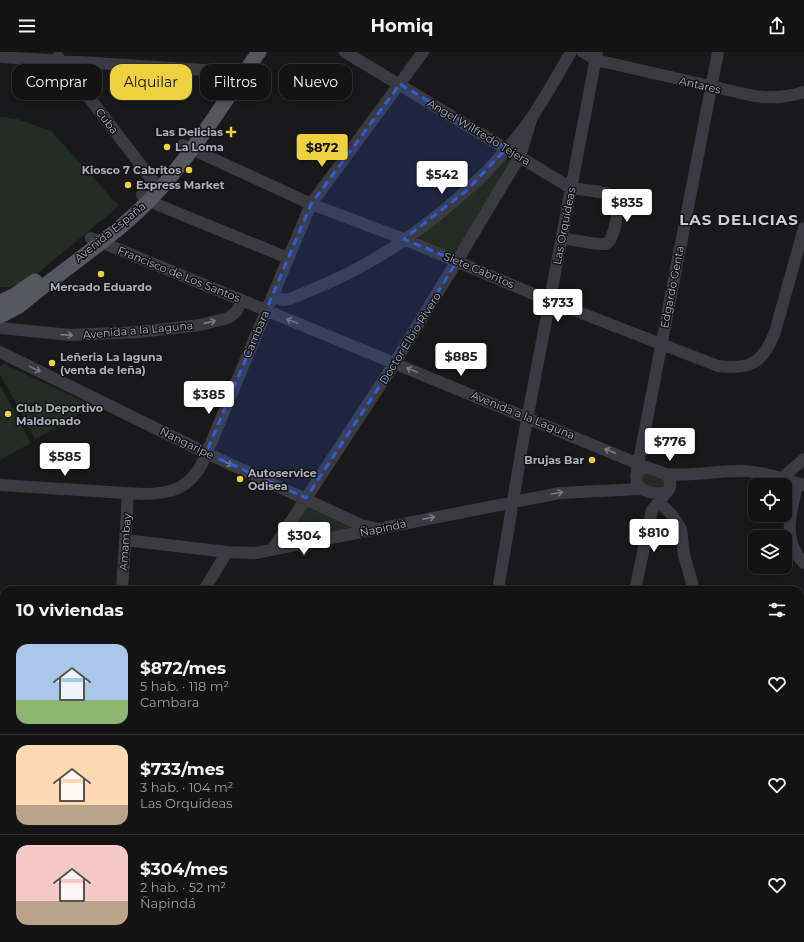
<!DOCTYPE html>
<html lang="es">
<head>
<meta charset="utf-8">
<style>
	:root { --surface:#131314; --page:#202022; --text:#f1f3f6; --muted:#9d9ea0; --line:#323234; --accent:#edd13f }
	body { margin:0; font-family:Montserrat,sans-serif; background:var(--page); color:var(--text); height:100vh; display:flex; flex-direction:column; font-size:15px; white-space:nowrap }
	* { box-sizing:border-box; margin:0 }
	p { font-size:13px; color:var(--muted) }
	.icon { flex:none; width:22px; height:22px; fill:none; stroke:currentColor; stroke-width:2; stroke-linecap:round; stroke-linejoin:round }
	.map { position:relative; flex:1; overflow:hidden }
	.drawer { position:absolute; left:0px; top:534px; width:804px; height:356px; display:flex; flex-direction:column; background:var(--surface); border-radius:12px 12px 0 0; box-shadow:0 2px 6px #0003,0 0 0 1px var(--line) }
	.drawer>* { flex:none }
	.hud { position:absolute; left:12px; top:12px; width:400px; height:36px; display:flex; gap:8px }
	.fabs { position:absolute; left:748px; top:426px; display:grid; gap:8px }
	.fabs a { display:grid; place-items:center; width:44px; height:44px; border-radius:8px; background:var(--surface); box-shadow:0 2px 6px #0003,0 0 0 1px var(--line); font-size:20px }
	.price { position:absolute; translate:-50% -34px; padding:0 9px; border-radius:4px; background:#fff; color:#222; font-size:13px; line-height:26px; filter:drop-shadow(0 1px 2px #0008) }
	.price::after { content:''; position:absolute; left:50%; top:24px; width:12px; height:9px; margin-left:-6px; background:inherit; clip-path:polygon(0 0,100% 0,50% 100%) }
	.price.active { background:var(--accent); color:#111 }
	ul { padding:0; list-style:none }
	li { display:flex; align-items:center; gap:12px; height:100px; padding:0 16px }
	li+li { border-top:1px solid var(--line) }
	li span { display:grid; place-items:center; flex:none; width:112px; height:80px; border-radius:12px; color:#555 }
	li>.icon { margin-inline-start:auto }
	span .icon { width:48px; height:48px; fill:#fffc; stroke-width:1 }
	li b { font-size:17px }
	h2 { display:flex; justify-content:space-between; align-items:center; height:48px; padding:0 16px; font-size:17px }
	.tag { padding:0 14px; border-radius:12px; background:var(--surface); box-shadow:0 2px 6px #0003,0 0 0 1px var(--line); font-size:14px; line-height:36px }
	.tag.active { background:var(--accent); color:#111 }
	header { display:flex; justify-content:space-between; align-items:center; height:52px; padding:0 16px; background:var(--surface); font-size:18px; font-weight:700 }
	.map>svg:first-child { display:block }
</style>
</head>
<body>
<header><svg class="icon" aria-label="menu" viewBox="0 0 24 24"><path d="M4 6h16M4 12h16M4 18h16"/></svg>Homiq<svg class="icon" aria-label="share" viewBox="0 0 24 24"><path d="M12 15V3M7 8l5-5 5 5M5 13v7h14v-7"/></svg></header>
<div class="map">
<svg width="804" height="890" viewBox="0 0 804 890">
	<rect width="100%" height="100%" fill="#19191b"/>
	<!-- green -->
	<path fill="#232b25" d="M0 65 17 67 51 79 119 154 32 226 10 235H0Z
		M510 108 512 110 456 201 454 202 417 189V184L502 109Z
		M4 312 89 352 87 358 35 387 0 322V314Z
		M0 333 31 391 0 408Z
		M644 421 661 424 665 429V435L650 437 640 428Z
		M308 454 352 474 351 477 289 489 287 483Z"/>
	<g fill="none" stroke-linecap="round" stroke-linejoin="round">
		<!-- minor -->
		<path stroke="#3a3a40" stroke-width="12" d="M345 0 571 136C582 138 606 139 614 145 621 151 615 190 605 192 594 193 574 188 562 186
			M583 0 596 8 754 44C772 46 787 46 804 40
			M0 5 220 19 229 20 239 27
			M58 5 160 138
			M183 93 311 152 404 187 550 249 718 314C751 318 763 311 775 280L804 176
			M142 143 156 152 288 206
			M91 186 646 415
			M272 244 283 248 290 247C314 237 339 227 362 214 423 181 493 122 532 65 546 44 558 22 571 0
			M0 276 70 283 139 280 200 273 228 266 236 260 242 248
			M0 300 206 401 361 473 375 476
			M646 415 666 422C670 428 673 434 667 440 653 444 630 438 638 419Z
			M666 422C694 425 717 418 744 419 764 420 784 427 804 433
			M636 424 718 0
			M782 426 804 407
			M798 431C791 458 781 489 804 511
			M0 433 142 442C171 442 189 437 203 410L311 152 423 0
			M659 450 672 463 681 477 684 503 694 538
			M125 488 227 500 255 501 560 441 641 437
			M272 498 387 323 457 209 520 104 532 65
			M122 538 128 442
			M204 538 227 500
			M498 538 523 389 597 0
			M635 538 652 458 667 440
			M0 557 4 558
			M800 634 804 635
			M0 687H4
			M800 743 804 744
			M0 768H4
			M0 852H4
			M140 886V890
			M259 886 265 890
			M482 886 502 890
			M48 890 51 886
			M404 890 407 886
			M455 890V886
			M569 890 570 886
			M673 890 674 886
			M776 890V886"/>
		<!-- major -->
		<path stroke="#56565f" stroke-width="15" d="M0 250 15 243 35 229
			M0 264 19 254C64 216 121 181 159 138 197 96 226 46 259 0"/>
	</g>
	<!-- one-way arrows -->
	<defs><path id="oneway-shaft" d="M-6 0H5M1.5-3L5.5 0L1.5 3" fill="none" stroke-width="1.6" stroke-linecap="round" stroke-linejoin="round"/></defs>
	<g stroke="#797a83">
		<use href="#oneway-shaft" transform="translate(292 269) rotate(-158)"/>
		<use href="#oneway-shaft" transform="translate(210 270) rotate(-13)"/>
		<use href="#oneway-shaft" transform="translate(67 283) rotate(4)"/>
		<use href="#oneway-shaft" transform="translate(35 317) rotate(26)"/>
		<use href="#oneway-shaft" transform="translate(412 318) rotate(-158)"/>
		<use href="#oneway-shaft" transform="translate(610 399) rotate(-157)"/>
		<use href="#oneway-shaft" transform="translate(227 411) rotate(24)"/>
		<use href="#oneway-shaft" transform="translate(557 441) rotate(-9)"/>
		<use href="#oneway-shaft" transform="translate(429 466) rotate(-11)"/>
	</g>
	<!-- marked area -->
	<path fill="#325cd4" fill-opacity="0.2" stroke="#325cd4" stroke-width="3" stroke-dasharray="8 5" stroke-linejoin="round" d="M400 32 507 96 466 139 404 187 457 209 387 323 306 446 206 401 311 152Z"/>
	<!-- markers -->
	<g fill="#edd13f" stroke="#141416" stroke-width="1.5">
		<path d="M229 74h4v4h4v4h-4v4h-4v-4h-4v-4h4z"/>
		<circle cx="167" cy="95" r="4"/>
		<circle cx="189" cy="118" r="4"/>
		<circle cx="128" cy="133" r="4"/>
		<circle cx="101" cy="222" r="4"/>
		<circle cx="52" cy="311" r="4"/>
		<circle cx="8" cy="362" r="4"/>
		<circle cx="592" cy="408" r="4"/>
		<circle cx="240" cy="427" r="4"/>
	</g>
	<g text-anchor="middle" dominant-baseline="central" stroke-width="3" stroke-linejoin="round" paint-order="stroke">
		<!-- street labels -->
		<g font-size="11" fill="#acaeba" stroke="#141416">
			<text transform="translate(700 33) rotate(13)">Antares</text>
			<text transform="translate(107 69) rotate(52)">Cuba</text>
			<text transform="translate(479 80) rotate(31)">Angel Wilfredo Tejera</text>
			<text transform="translate(564 174) rotate(-79)">Las Orquídeas</text>
			<text transform="translate(110 180) rotate(-39)">Avenida España</text>
			<text transform="translate(479 218) rotate(23)">Siete Cabritos</text>
			<text transform="translate(179 222) rotate(22)">Francisco de Los Santos</text>
			<text transform="translate(672 235) rotate(-79)">Edgardo Genta</text>
			<text transform="translate(138 278) rotate(-5)">Avenida a la Laguna</text>
			<text transform="translate(256 282) rotate(-67)">Cambara</text>
			<text transform="translate(410 286) rotate(-58)">Doctor Elbio Rivero</text>
			<text transform="translate(523 363) rotate(22)">Avenida a la Laguna</text>
			<text transform="translate(187 391) rotate(26)">Ñangaripe</text>
			<text transform="translate(383 476) rotate(-12)">Ñapindá</text>
			<text transform="translate(125 490) rotate(-86)">Amambay</text>
		</g>
		<!-- poi labels -->
		<g font-size="11" font-weight="bold" fill="#acaeba" stroke="#141416" text-anchor="start">
			<text x="223" y="80" text-anchor="end">Las Delicias</text>
			<text x="175" y="95">La Loma</text>
			<text x="181" y="118" text-anchor="end">Kiosco 7 Cabritos</text>
			<text x="136" y="133">Express Market</text>
			<text x="101" y="235" text-anchor="middle">Mercado Eduardo</text>
			<text x="60" y="305">Leñeria La laguna<tspan x="60" dy="13">(venta de leña)</tspan></text>
			<text x="16" y="356">Club Deportivo<tspan x="16" dy="13">Maldonado</tspan></text>
			<text x="584" y="408" text-anchor="end">Brujas Bar</text>
			<text x="248" y="421">Autoservice<tspan x="248" dy="13">Odisea</tspan></text>
		</g>
		<!-- district labels -->
		<g font-size="15" font-weight="bold" letter-spacing="1" fill="#cdcdd6" stroke="#141416">
			<text x="739" y="167">LAS DELICIAS</text>
		</g>
	</g>
</svg>
<div class="fabs">
<a><svg class="icon" aria-label="locate" viewBox="0 0 24 24"><circle cx="12" cy="12" r="6"/><path d="M12 2v4M12 18v4M2 12h4M18 12h4"/></svg></a>
<a><svg class="icon" aria-label="layers" viewBox="0 0 24 24"><path d="M12 4l9 5-9 5-9-5zM3 14l9 5 9-5"/></svg></a>
</div>
<b class="price active" style="left:322px;top:116px">$872</b>
<b class="price" style="left:442px;top:143px">$542</b>
<b class="price" style="left:627px;top:171px">$835</b>
<b class="price" style="left:558px;top:271px">$733</b>
<b class="price" style="left:461px;top:325px">$885</b>
<b class="price" style="left:209px;top:363px">$385</b>
<b class="price" style="left:670px;top:410px">$776</b>
<b class="price" style="left:65px;top:425px">$585</b>
<b class="price" style="left:654px;top:501px">$810</b>
<b class="price" style="left:304px;top:504px">$304</b>
<div class="hud">
<a class="tag">Comprar</a>
<a class="tag active">Alquilar</a>
<a class="tag">Filtros</a>
<a class="tag">Nuevo</a>
</div>
<section class="drawer">
<h2>10 viviendas<svg class="icon" aria-label="filters" viewBox="0 0 24 24"><path d="M4 7h16M4 17h16"/><circle cx="9" cy="7" r="2"/><circle cx="15" cy="17" r="2"/></svg></h2>
<ul>
<li><span style="background:linear-gradient(#a9c7e8 70%,#8fb573 0)"><svg class="icon" aria-label="home" viewBox="0 0 24 24"><path d="M3 11l9-7 9 7M6 9v11h12V9"/></svg></span><div><b>$872/mes</b><p>5 hab. · 118 m²</p><p>Cambara</p></div><svg class="icon" aria-label="heart" viewBox="0 0 24 24"><path d="M12 20l-8-8c-3-5 5-10 8-4 3-6 11-1 8 4z"/></svg></li>
<li><span style="background:linear-gradient(#ffd9b3 75%,#b9a48a 0)"><svg class="icon" aria-label="home" viewBox="0 0 24 24"><path d="M3 11l9-7 9 7M6 9v11h12V9"/></svg></span><div><b>$733/mes</b><p>3 hab. · 104 m²</p><p>Las Orquídeas</p></div><svg class="icon" aria-label="heart" viewBox="0 0 24 24"><path d="M12 20l-8-8c-3-5 5-10 8-4 3-6 11-1 8 4z"/></svg></li>
<li><span style="background:linear-gradient(#f6c9c9 70%,#b9a48a 0)"><svg class="icon" aria-label="home" viewBox="0 0 24 24"><path d="M3 11l9-7 9 7M6 9v11h12V9"/></svg></span><div><b>$304/mes</b><p>2 hab. · 52 m²</p><p>Ñapindá</p></div><svg class="icon" aria-label="heart" viewBox="0 0 24 24"><path d="M12 20l-8-8c-3-5 5-10 8-4 3-6 11-1 8 4z"/></svg></li>
</ul>
</section>
</div>
</body>
</html>
